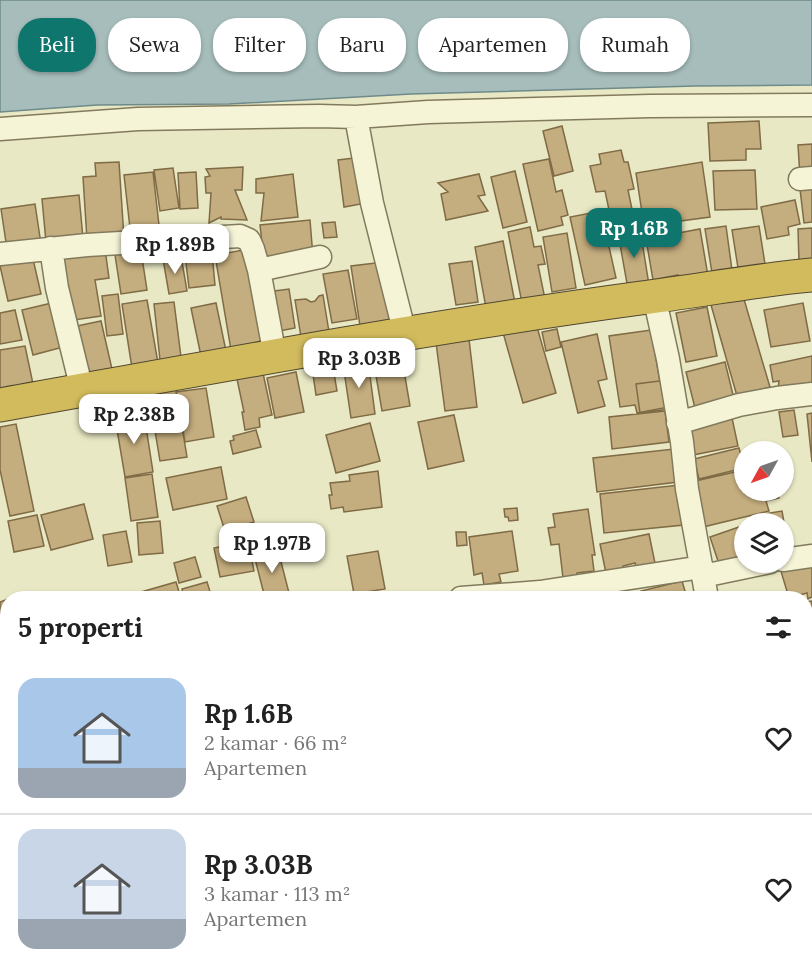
<!DOCTYPE html>
<html lang="id">
<head>
<meta charset="utf-8">
<style>
	:root { --surface:#fff; --page:#f2f2f2; --text:#222; --muted:#767676; --line:#e0e0e0; --accent:#0f766e }
	body { margin:0; font-family:Lora,serif; background:var(--page); color:var(--text); height:100vh; display:flex; flex-direction:column; font-size:22px; white-space:nowrap }
	* { box-sizing:border-box; margin:0 }
	p { font-size:20px; color:var(--muted) }
	.icon { flex:none; width:33px; height:33px; fill:none; stroke:currentColor; stroke-width:2; stroke-linecap:round; stroke-linejoin:round }
	.map { position:relative; flex:1; overflow:hidden }
	.sheet { position:absolute; left:0px; top:591px; width:813px; height:384px; display:flex; flex-direction:column; background:var(--surface); border-radius:24px 24px 0 0; box-shadow:0 2px 4px #0004 }
	.sheet>* { flex:none }
	.hud { position:absolute; left:18px; top:18px; width:777px; height:54px; display:flex; gap:12px }
	.needle { width:39px; rotate:230deg }
	.tools { position:absolute; left:734px; top:441px; display:grid; gap:12px }
	.tools a { display:grid; place-items:center; width:60px; height:60px; border-radius:50%; background:var(--surface); box-shadow:0 2px 4px #0004; font-size:30px }
	.price { position:absolute; translate:-50% -51px; padding:0 14px; border-radius:12px; background:#fff; color:#222; font-size:20px; line-height:39px; filter:drop-shadow(0 2px 3px #0008) }
	.price::after { content:''; position:absolute; left:50%; top:36px; width:18px; height:14px; margin-left:-9px; background:inherit; clip-path:polygon(0 0,100% 0,50% 100%) }
	.price.current { background:var(--accent); color:#fff }
	ul { padding:0; list-style:none }
	li { display:flex; align-items:center; gap:18px; height:150px; padding:0 18px }
	li+li { border-top:2px solid var(--line) }
	li span { display:grid; place-items:center; flex:none; width:168px; height:120px; border-radius:18px; color:#555 }
	li>.icon { margin-inline-start:auto }
	span .icon { width:72px; height:72px; fill:#fffc; stroke-width:1 }
	li b { font-size:26px }
	h2 { display:flex; justify-content:space-between; align-items:center; height:72px; padding:0 18px; font-size:26px }
	.tag { padding:0 21px; border-radius:24px; background:var(--surface); box-shadow:0 2px 4px #0004; font-size:21px; line-height:54px }
	.tag.current { background:var(--accent); color:#fff }
	.map>svg:first-child { display:block }
</style>
</head>
<body>
<div class="map">
<svg width="812" height="975" viewBox="0 0 812 975">
	<rect width="100%" height="100%" fill="#e9e8c4"/>
	<!-- water -->
	<path fill="#a6bdbc" stroke="#6e8a8a" stroke-width="1.5" d="M0 0H812V85L695 86 411 94 229 104 97 105 0 112Z"/>
	<!-- building -->
	<path fill="#c4ad7e" stroke="#7f6b45" stroke-width="1.5" d="M759 121 761 149H746V160L710 161 708 123Z
		M562 126 573 171 554 176 543 131Z
		M812 144V176L800 177 798 145Z
		M621 150 624 162H628L634 189 628 190 634 219 612 224 605 191 596 192 590 166 601 164 599 154Z
		M354 158 361 204 344 207 338 160Z
		M549 159 556 192 562 190 568 215 561 217 563 225 538 231 523 164Z
		M119 162 124 238 87 240 83 177 96 176 95 163Z
		M702 162 710 217 644 226 636 173Z
		M243 167 242 190H235L247 220 221 219V217L209 223 211 193H206L205 177 210 176 206 169Z
		M173 168 179 208 160 211 154 170Z
		M755 170 757 209 715 210 713 171Z
		M515 171 527 222 503 228 491 177Z
		M153 172 160 234 131 237 124 175Z
		M196 172 198 208 180 209 178 173Z
		M293 174 298 217 261 221 264 193H256V179Z
		M479 174 485 195 478 196 488 211 446 220 441 194 448 192 438 183Z
		M812 187V222L804 223 800 189Z
		M79 195 83 238 46 242 42 199Z
		M795 200 800 224 788 227 789 235 767 239 761 207Z
		M35 204 41 244 7 249 1 209Z
		M601 211 616 278 585 285 570 217Z
		M310 220 313 257 264 262 260 225Z
		M335 222 337 237 324 238 322 223Z
		M726 226 732 270 712 273 705 229Z
		M759 226 765 264 738 268 732 230Z
		M530 227 534 247 541 246 545 264 538 265 545 299 522 303 508 232Z
		M812 228V261L799 262 798 229Z
		M640 229 649 285 628 289 618 233Z
		M700 229 708 276 679 281 678 275 653 280 646 239Z
		M567 233 576 288 552 292 543 237Z
		M503 241 515 303 486 308 475 247Z
		M105 249 109 278 95 280 101 316 67 321 57 256Z
		M249 249 266 344 231 350 215 255Z
		M141 251 147 290 121 294 115 255Z
		M212 253 215 285 189 288 185 255Z
		M181 256 187 291 169 294 163 259Z
		M33 259 41 294 8 301 0 266Z
		M472 261 478 302 456 305 449 264Z
		M384 262 392 322 360 326 351 266Z
		M348 270 357 319 332 323 323 274Z
		M289 289 295 328 274 332 267 292Z
		M118 294 123 334 107 336 102 296Z
		M323 295 329 332 301 337 295 300 306 299 311 302 315 301 319 296Z
		M743 296 770 387 737 396 711 305Z
		M147 300 158 363 132 368 122 304Z
		M56 302 67 346 33 355 22 310Z
		M174 302 181 357 160 360 154 304Z
		M216 303 226 351 201 356 191 308Z
		M803 303 810 341 771 347 764 310Z
		M707 307 717 356 686 362 676 313Z
		M15 310 22 340 0 344V313Z
		M535 320 556 393 523 403 502 329Z
		M101 321 112 369 83 375 72 327Z
		M557 329 561 347 546 351 542 332Z
		M651 330 660 382H665L669 407 637 413 635 405 620 407 609 336Z
		M597 334 607 379 598 381 605 406 578 413 561 342Z
		M469 339 477 407 445 411 436 343Z
		M25 346 33 384 0 390V350Z
		M401 353 410 406 382 411 373 358Z
		M331 356 337 391 316 395 311 360Z
		M812 356V389L777 396 779 381 773 382 770 365Z
		M368 361 375 414 351 418 343 364Z
		M725 362 735 403 696 412 686 372Z
		M296 372 304 412 275 418 267 378Z
		M263 373 272 415 259 418 260 427 245 430 242 412H244L237 379Z
		M667 380 671 409 640 413 636 384Z
		M175 385 187 457 160 461 148 389Z
		M206 388 214 437 185 442 176 392Z
		M794 410 798 435 783 437 779 412Z
		M665 411 669 442 612 449 609 417Z
		M812 413V462L807 414Z
		M144 414 153 472 125 477 115 418Z
		M454 415 464 461 428 469 418 422Z
		M732 418 738 446 693 455 688 427Z
		M370 423 380 461 336 473 326 435Z
		M16 424 34 511 10 516 0 470V427Z
		M256 430 261 447 233 454 230 441 234 440 233 436Z
		M739 448 744 468 699 479 694 459Z
		M674 449 678 482 597 492 593 458Z
		M221 467 227 499 173 510 166 478Z
		M744 470V490H777L779 498 766 501 769 511 703 527 691 482Z
		M378 471 382 507 344 512 343 507 331 509 329 495H332L330 483 350 481 349 475Z
		M152 474 158 517 131 521 125 478Z
		M679 485 684 525 604 533 600 494Z
		M246 497 254 522 225 531 217 506Z
		M84 504 93 539 51 550 41 515Z
		M517 508 518 520 509 521 508 517H505L504 509Z
		M588 509 595 555H592L594 571 577 573V576L563 578 559 544 551 545 548 528 555 527 553 514Z
		M782 511 789 552 783 553V524H752L751 516Z
		M37 515 44 546 14 552 8 521Z
		M160 521 163 553 139 555 137 523Z
		M739 527 744 541V559L720 567 710 537Z
		M126 531 132 562 108 566 103 535Z
		M512 531 518 571 499 574 501 582 484 585 482 573 474 575 469 537Z
		M456 532H466L467 545 457 546Z
		M649 534 656 568 637 572 635 563 623 566 625 574 607 578 600 544Z
		M248 541 254 571 220 577 214 548Z
		M278 550 289 593 265 598 254 555Z
		M378 551 385 589 354 594 347 556Z
		M195 557 201 577 179 583 174 563Z
		M812 566V597L808 599 807 593 789 598 780 568Z
		M682 581 687 598H643L641 591Z
		M176 582 181 598H128L127 596Z
		M207 582 212 598H184L182 589Z
		M8 599V631L0 633V602Z
		M812 601V653L806 654V602Z
		M8 636V683L0 687V640Z
		M8 894V945L0 912V896Z
		M4 953 8 963V968H9L12 975H0V954Z
		M806 960H812V975H792V968H806Z
		M668 968H690V973H668Z"/>
	<g fill="none" stroke-linecap="round" stroke-linejoin="round">
		<defs>
			<path id="minor" d="M356 117 372 203 405 334
				M0 129 138 119 319 116 356 117 428 112 650 106 812 105
				M800 179 812 178
				M51 248 57 288 82 390
				M0 254 87 245 240 236 249 240 253 249 259 270 275 356
				M259 270 320 257
				M654 296 668 359 682 442 687 489 707 598
				M678 423 739 405 777 398 812 394
				M783 560 812 556
				M703 576 770 562
				M461 598 540 592 702 567
				M806 662 812 661
				M0 697 8 694
				M0 748 8 770
				M0 840 8 838
				M266 968 268 975
				M582 968 600 970 613 975
				M478 975 513 969 531 968"/>
			<path id="highway" d="M0 405C213 367 426 327 641 298 698 291 755 280 812 275"/>
		</defs>
		<!-- minor casing -->
		<use href="#minor" stroke="#827a5c" stroke-width="25"/>
		<!-- highway casing -->
		<use href="#highway" stroke="#504730" stroke-width="35"/>
		<!-- minor -->
		<use href="#minor" stroke="#f5f4d7" stroke-width="22"/>
		<!-- highway -->
		<use href="#highway" stroke="#d1bb5d" stroke-width="33"/>
	</g>
</svg>
<div class="tools">
<a><svg class="needle" viewBox="-14 -14 28 28"><path d="M0-13l5 13h-10z" fill="#e53935"/><path d="M0 13l5-13h-10z" fill="#767676"/></svg></a>
<a><svg class="icon" aria-label="layers" viewBox="0 0 24 24"><path d="M12 4l9 5-9 5-9-5zM3 14l9 5 9-5"/></svg></a>
</div>
<b class="price current" style="left:634px;top:259px">Rp 1.6B</b>
<b class="price" style="left:175px;top:275px">Rp 1.89B</b>
<b class="price" style="left:359px;top:389px">Rp 3.03B</b>
<b class="price" style="left:134px;top:445px">Rp 2.38B</b>
<b class="price" style="left:272px;top:574px">Rp 1.97B</b>
<div class="hud">
<a class="tag current">Beli</a>
<a class="tag">Sewa</a>
<a class="tag">Filter</a>
<a class="tag">Baru</a>
<a class="tag">Apartemen</a>
<a class="tag">Rumah</a>
</div>
<section class="sheet">
<h2>5 properti<svg class="icon" aria-label="filters" viewBox="0 0 24 24"><path d="M4 7h16M4 17h16"/><circle cx="9" cy="7" r="2"/><circle cx="15" cy="17" r="2"/></svg></h2>
<ul>
<li><span style="background:linear-gradient(#a9c7e8 75%,#9aa5b1 0)"><svg class="icon" aria-label="home" viewBox="0 0 24 24"><path d="M3 11l9-7 9 7M6 9v11h12V9"/></svg></span><div><b>Rp 1.6B</b><p>2 kamar · 66 m²</p><p>Apartemen</p></div><svg class="icon" aria-label="heart" viewBox="0 0 24 24"><path d="M12 20l-8-8c-3-5 5-10 8-4 3-6 11-1 8 4z"/></svg></li>
<li><span style="background:linear-gradient(#c9d6e8 75%,#9aa5b1 0)"><svg class="icon" aria-label="home" viewBox="0 0 24 24"><path d="M3 11l9-7 9 7M6 9v11h12V9"/></svg></span><div><b>Rp 3.03B</b><p>3 kamar · 113 m²</p><p>Apartemen</p></div><svg class="icon" aria-label="heart" viewBox="0 0 24 24"><path d="M12 20l-8-8c-3-5 5-10 8-4 3-6 11-1 8 4z"/></svg></li>
</ul>
</section>
</div>
</body>
</html>
